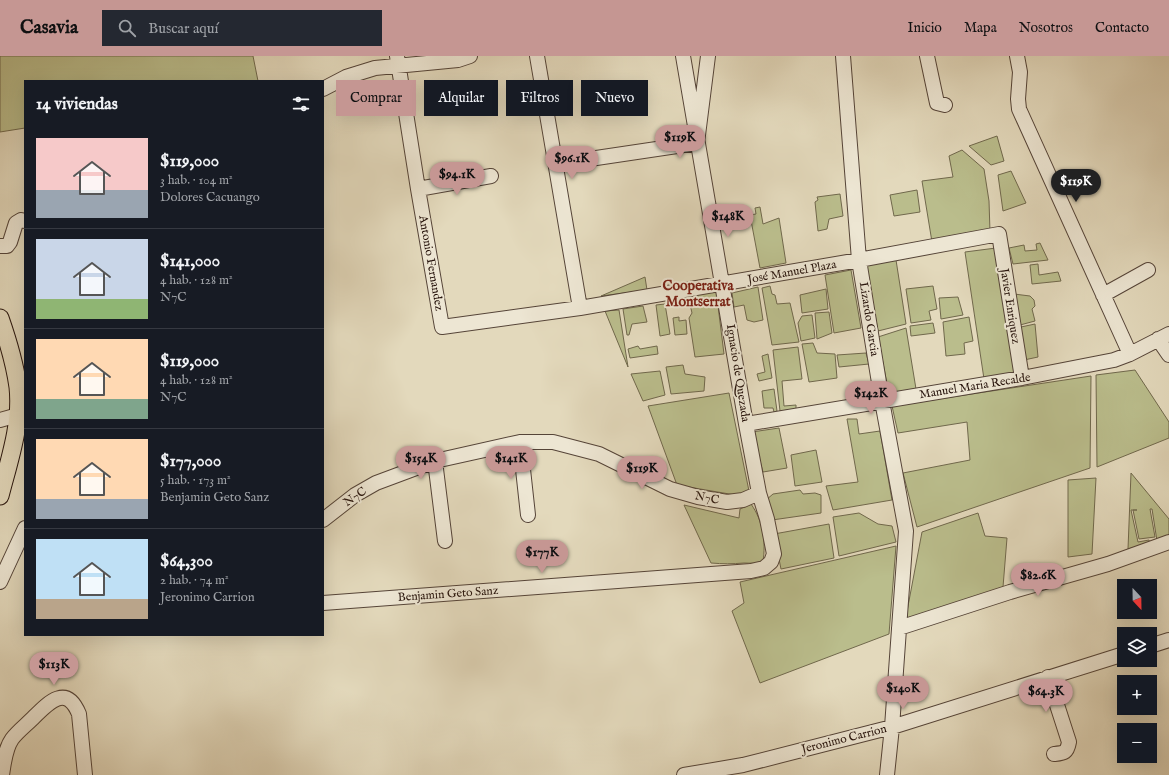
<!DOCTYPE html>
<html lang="es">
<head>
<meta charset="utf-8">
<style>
	:root { --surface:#171b24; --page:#242831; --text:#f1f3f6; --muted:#9ea1a6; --line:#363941; --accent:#c59692 }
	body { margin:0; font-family:"IM FELL English",serif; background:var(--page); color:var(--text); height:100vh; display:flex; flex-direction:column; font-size:15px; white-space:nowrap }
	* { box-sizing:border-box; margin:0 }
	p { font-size:13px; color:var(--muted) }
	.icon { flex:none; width:22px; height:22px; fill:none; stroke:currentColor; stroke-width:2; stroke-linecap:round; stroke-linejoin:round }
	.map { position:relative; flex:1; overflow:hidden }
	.drawer { position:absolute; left:24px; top:24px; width:300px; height:556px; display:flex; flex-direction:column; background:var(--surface); border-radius:0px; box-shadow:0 4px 16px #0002 }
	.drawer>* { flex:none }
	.top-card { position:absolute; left:336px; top:24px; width:380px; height:36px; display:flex; gap:8px }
	.needle { width:26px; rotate:158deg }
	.controls { position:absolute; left:1117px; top:523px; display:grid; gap:8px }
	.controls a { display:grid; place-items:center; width:40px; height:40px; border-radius:0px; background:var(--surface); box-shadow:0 4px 16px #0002; font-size:20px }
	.price { position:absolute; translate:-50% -34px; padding:0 9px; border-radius:14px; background:var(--accent); color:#111; font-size:13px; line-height:26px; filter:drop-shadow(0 1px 2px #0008) }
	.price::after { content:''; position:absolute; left:50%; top:24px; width:12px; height:9px; margin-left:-6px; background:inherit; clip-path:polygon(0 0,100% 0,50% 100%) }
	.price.active { background:#222; color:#fff }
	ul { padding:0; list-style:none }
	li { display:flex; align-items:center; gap:12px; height:100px; padding:0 12px }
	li+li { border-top:1px solid var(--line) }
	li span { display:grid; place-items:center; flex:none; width:112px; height:80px; border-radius:0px; color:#555 }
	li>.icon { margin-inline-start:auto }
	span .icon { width:48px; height:48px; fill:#fffc; stroke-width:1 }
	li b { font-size:17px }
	h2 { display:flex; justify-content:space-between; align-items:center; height:48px; padding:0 12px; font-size:17px }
	.tag { padding:0 14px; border-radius:0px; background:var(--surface); box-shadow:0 4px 16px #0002; font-size:14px; line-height:36px }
	.tag.active { background:var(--accent); color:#111 }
	header { display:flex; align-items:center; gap:24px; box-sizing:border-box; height:56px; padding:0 20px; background:var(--accent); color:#111 }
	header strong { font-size:19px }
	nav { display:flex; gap:22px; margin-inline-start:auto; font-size:14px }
	.search { width:280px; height:36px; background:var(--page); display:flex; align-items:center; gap:10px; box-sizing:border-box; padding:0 14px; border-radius:0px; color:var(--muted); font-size:15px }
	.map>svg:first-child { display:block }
</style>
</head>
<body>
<header>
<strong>Casavia</strong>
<div class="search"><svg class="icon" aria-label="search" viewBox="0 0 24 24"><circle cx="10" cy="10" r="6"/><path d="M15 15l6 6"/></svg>Buscar aquí</div>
<nav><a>Inicio</a><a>Mapa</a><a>Nosotros</a><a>Contacto</a></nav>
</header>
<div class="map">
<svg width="1169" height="719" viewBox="0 0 1169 719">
	<rect width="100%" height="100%" fill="#e3d9bc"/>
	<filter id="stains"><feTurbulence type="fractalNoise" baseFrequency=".005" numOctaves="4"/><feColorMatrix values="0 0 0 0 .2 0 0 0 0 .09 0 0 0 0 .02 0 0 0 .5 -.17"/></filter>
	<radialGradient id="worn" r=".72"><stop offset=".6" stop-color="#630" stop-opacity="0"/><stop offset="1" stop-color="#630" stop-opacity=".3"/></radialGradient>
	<!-- green -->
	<path fill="#babd8c" stroke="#70684c" d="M0 0H253L258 25H25V72L0 76Z
		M997 80 1004 105 991 109 969 90Z
		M962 94 984 113 989 145 990 176 932 186 922 125 953 121 949 100Z
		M1011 115 1026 147 1003 155 998 119Z
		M917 134 920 156 894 160 890 139Z
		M840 138 843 160 829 163 827 173 818 175 815 146 818 144 817 141Z
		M760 151 763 168 779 162 786 207 760 212 750 159 756 158 755 152Z
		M1040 187 1048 204 1013 208 1009 192 1024 189 1025 195 1037 194 1036 188Z
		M996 192 1015 317 984 323 965 196Z
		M896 204 906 268 878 275 866 209Z
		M1038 208 1039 219 1058 216 1061 225 1032 228 1030 209Z
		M851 214 861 272 834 277 825 219Z
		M645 221 647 234 601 240Z
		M770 230 772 238 775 239 777 248 790 247 799 286 772 289 762 232Z
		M933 230 937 253 929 255 931 264 911 267 906 233Z
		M758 231 763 264 754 266 747 264 744 249 734 251 732 237Z
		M826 233 828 253 802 257 800 239Z
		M716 234 724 298 695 301 689 262 692 257 688 240Z
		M1014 238 1030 240 1034 244 1035 250 1032 253 1035 265 1020 269Z
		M958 241 963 259 941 263 939 242Z
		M665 248 670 278 660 280 656 249Z
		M643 250 647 266 632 268 629 279H627L623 253Z
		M619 254 628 311 605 255Z
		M829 256 832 277 817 283 815 257Z
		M812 259 815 282 801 285 798 267 802 260Z
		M679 261V265L686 264 687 278 675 279 673 262Z
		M969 261 973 285 964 287 965 298 946 300 943 266Z
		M933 267 935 277 911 280 910 270Z
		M1035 268 1038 301 1024 304 1021 271Z
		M906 272 916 333 889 338 878 281Z
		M813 287 817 297 835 298 837 322 809 326 802 288Z
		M638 290 640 293 657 290 658 298 630 302 628 293Z
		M798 291 802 323 782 325 784 350 796 349V353L780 355 773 294Z
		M866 297 869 308 839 311 837 299Z
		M768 298 772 322 759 325 757 318 765 316 762 300Z
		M683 309 685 318 705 321 704 335 671 338 666 311Z
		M1135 314 1169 366V382L1097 411 1096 319Z
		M660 315 665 339 643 345 631 318Z
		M1091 320 1090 412 917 471 903 417 970 404 967 366 898 377 892 350Z
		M774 333 777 355 774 356 773 352H764L762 335Z
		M729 337 749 435 741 440 677 429 648 350Z
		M847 363H857L859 378 880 375 892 444 833 454 826 430 858 426Z
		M779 372 787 412 763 416 752 376Z
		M816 394 822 426 795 430 791 399Z
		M1131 417 1169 463V481L1157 485 1152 453H1150L1155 481 1139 483 1133 454H1137H1131L1138 486 1149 484 1150 487 1128 493Z
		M1096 422 1092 498 1068 501V424Z
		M800 434 803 438 815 437 821 439V457L772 464 766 444 773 438Z
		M751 448C763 465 766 485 763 506 756 508 751 507 744 507 732 508 723 508 711 507L684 449 739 462 740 453Z
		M859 457 878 468 892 470 896 486 839 500 833 461Z
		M978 457 985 480 1007 482 1003 531 905 566 922 476Z
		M829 468 834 502 781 513 774 478Z
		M896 490 889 578 760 627 732 555 744 547 740 526Z"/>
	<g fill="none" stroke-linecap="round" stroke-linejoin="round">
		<defs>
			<path id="minor" d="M397 0 418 133 442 271 580 252 859 204 999 178 1022 322
				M537 0 580 252
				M843 0 859 204 882 345 906 475 892 671 887 719
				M927 0 937 47 945 49
				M1017 0 1020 16 1018 43 1019 53 1130 298
				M323 33 346 21 375 12 458 4 470 0
				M556 108 697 87 708 0
				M418 133 491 120
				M0 190H7L10 186 16 167 21 164 25 165
				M1103 239 1148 214
				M1158 283 1169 299
				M0 364 18 359
				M746 368 1022 322 1114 304 1130 298 1169 278
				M520 386 528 459
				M435 405 445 485
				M323 464 355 439 376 427 435 405 520 386H553L599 398 670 433 698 441 727 446 743 444 759 437
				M0 526 25 472
				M323 547 751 515 764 512 771 506 774 498 767 463 759 437 746 368 683 0
				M899 572 1010 536 1108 508 1169 486
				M1150 590 1169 584
				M1048 621 1069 686C1067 697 1064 697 1054 698
				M2 719C4 707 5 693 12 683 17 676 26 669 32 663 48 647 66 627 79 658L85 719
				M684 719 743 709 892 671 1124 598"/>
			<path id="major" d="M0 262C7 282 15 309 18 331 22 368 9 405 0 440"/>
		</defs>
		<!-- minor casing -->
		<use href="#minor" stroke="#554438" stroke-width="16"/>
		<!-- major casing -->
		<use href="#major" stroke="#26130c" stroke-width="19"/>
		<!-- minor -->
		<use href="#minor" stroke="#ede6d3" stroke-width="14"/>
		<!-- major -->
		<use href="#major" stroke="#e3d9bc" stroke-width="17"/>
	</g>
	<g text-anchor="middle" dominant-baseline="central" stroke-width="4" stroke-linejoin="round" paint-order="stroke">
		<!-- street labels -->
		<g font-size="12" fill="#26130c" stroke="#ede6d3">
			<text transform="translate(431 207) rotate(80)">Antonio Fernandez</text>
			<text transform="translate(792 216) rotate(-10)">José Manuel Plaza</text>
			<text transform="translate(1010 250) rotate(81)">Javier Enriquez</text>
			<text transform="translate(869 263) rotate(81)">Lizardo Garcia</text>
			<text transform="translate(738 317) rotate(81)">Ignacio de Quezada</text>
			<text transform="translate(975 330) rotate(-9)">Manuel Maria Recalde</text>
			<text transform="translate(355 441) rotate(-34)">N7C</text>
			<text transform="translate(707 442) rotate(11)">N7C</text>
			<text transform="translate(448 538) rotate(-4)">Benjamin Geto Sanz</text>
			<text transform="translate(844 683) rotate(-14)">Jeronimo Carrion</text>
		</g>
		<!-- quarter labels -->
		<g font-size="14" font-weight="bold" fill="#7a1f14" stroke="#ede6d3">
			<text x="698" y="230">Cooperativa<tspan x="698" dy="16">Montserrat</tspan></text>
		</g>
	</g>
	<rect width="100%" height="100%" filter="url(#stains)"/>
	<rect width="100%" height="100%" fill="url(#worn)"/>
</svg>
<div class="controls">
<a><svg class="needle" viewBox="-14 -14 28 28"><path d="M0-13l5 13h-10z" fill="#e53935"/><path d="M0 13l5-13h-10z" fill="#9ea1a6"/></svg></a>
<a><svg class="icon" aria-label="layers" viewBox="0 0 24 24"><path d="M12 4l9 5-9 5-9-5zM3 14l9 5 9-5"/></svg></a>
<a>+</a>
<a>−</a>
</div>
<b class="price" style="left:680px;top:103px">$119K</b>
<b class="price" style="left:572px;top:124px">$96.1K</b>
<b class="price" style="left:457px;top:140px">$94.1K</b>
<b class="price active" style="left:1076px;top:147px">$119K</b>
<b class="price" style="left:728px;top:182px">$148K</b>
<b class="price" style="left:871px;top:359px">$142K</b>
<b class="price" style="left:421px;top:424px">$154K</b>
<b class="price" style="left:511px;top:424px">$141K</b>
<b class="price" style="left:642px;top:434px">$119K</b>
<b class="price" style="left:542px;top:518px">$177K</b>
<b class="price" style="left:1038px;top:541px">$82.6K</b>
<b class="price" style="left:54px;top:630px">$113K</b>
<b class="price" style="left:903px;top:654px">$140K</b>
<b class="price" style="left:1046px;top:657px">$64.3K</b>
<div class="top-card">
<a class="tag active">Comprar</a>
<a class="tag">Alquilar</a>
<a class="tag">Filtros</a>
<a class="tag">Nuevo</a>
</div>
<section class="drawer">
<h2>14 viviendas<svg class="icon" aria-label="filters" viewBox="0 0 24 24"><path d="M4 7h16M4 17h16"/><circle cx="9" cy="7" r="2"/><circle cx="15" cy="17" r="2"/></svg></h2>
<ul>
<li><span style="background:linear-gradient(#f6c9c9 65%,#9aa5b1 0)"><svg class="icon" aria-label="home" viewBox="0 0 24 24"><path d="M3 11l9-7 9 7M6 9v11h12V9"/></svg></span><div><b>$119,000</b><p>3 hab. · 104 m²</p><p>Dolores Cacuango</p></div></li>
<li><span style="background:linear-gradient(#c9d6e8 75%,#8fb573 0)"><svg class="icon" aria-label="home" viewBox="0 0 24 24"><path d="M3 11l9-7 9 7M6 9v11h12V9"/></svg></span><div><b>$141,000</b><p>4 hab. · 128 m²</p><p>N7C</p></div></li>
<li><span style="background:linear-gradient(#ffd9b3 75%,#7fa58c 0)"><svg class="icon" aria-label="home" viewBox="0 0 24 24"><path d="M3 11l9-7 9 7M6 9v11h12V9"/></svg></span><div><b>$119,000</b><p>4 hab. · 128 m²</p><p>N7C</p></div></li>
<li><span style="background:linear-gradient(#ffd9b3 75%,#9aa5b1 0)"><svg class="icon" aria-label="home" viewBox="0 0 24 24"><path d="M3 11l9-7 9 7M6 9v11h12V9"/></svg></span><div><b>$177,000</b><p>5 hab. · 173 m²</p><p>Benjamin Geto Sanz</p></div></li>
<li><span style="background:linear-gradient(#bfe0f5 75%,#b9a48a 0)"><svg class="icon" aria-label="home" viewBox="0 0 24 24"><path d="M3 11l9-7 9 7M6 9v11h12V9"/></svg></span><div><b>$64,300</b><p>2 hab. · 74 m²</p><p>Jeronimo Carrion</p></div></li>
</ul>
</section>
</div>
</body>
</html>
